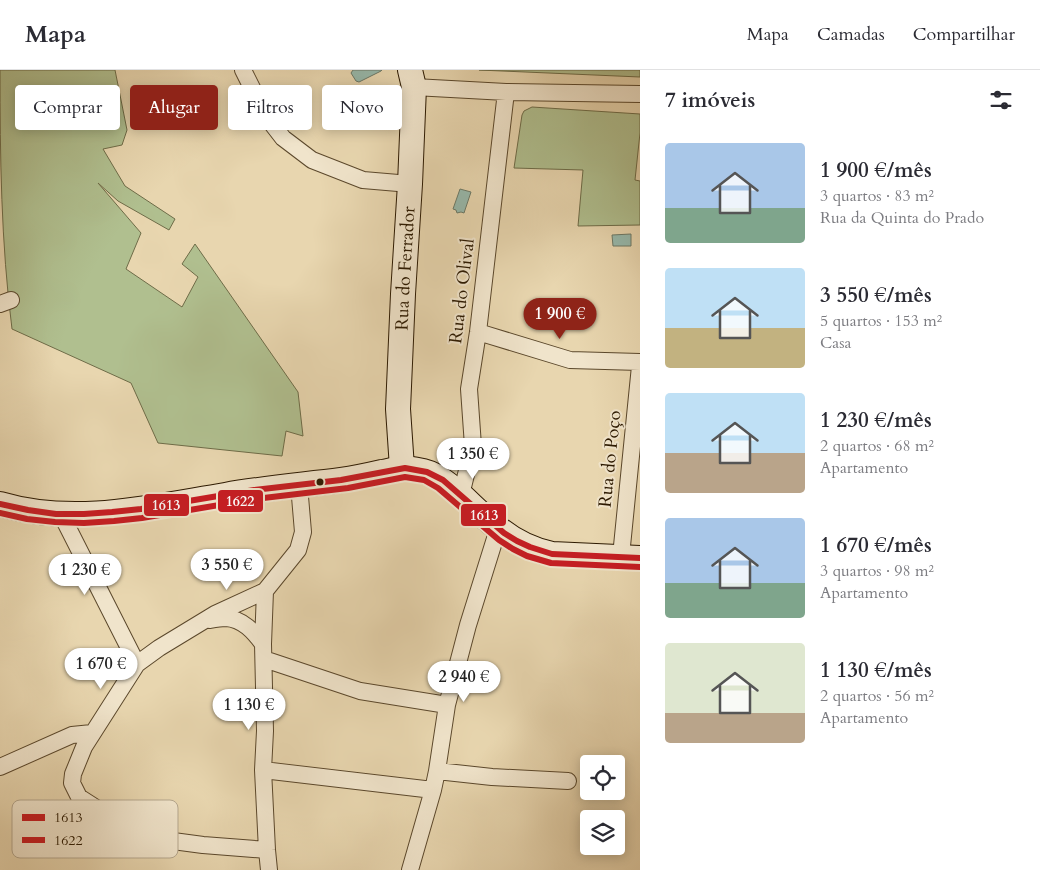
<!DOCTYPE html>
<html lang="pt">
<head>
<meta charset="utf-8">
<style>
	:root { --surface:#fff; --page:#f7f7f7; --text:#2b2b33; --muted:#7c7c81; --line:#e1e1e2; --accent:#8f2418 }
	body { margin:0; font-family:Cardo,serif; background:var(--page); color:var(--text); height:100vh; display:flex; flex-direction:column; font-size:19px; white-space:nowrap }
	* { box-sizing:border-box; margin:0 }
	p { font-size:16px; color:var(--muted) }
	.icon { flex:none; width:28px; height:28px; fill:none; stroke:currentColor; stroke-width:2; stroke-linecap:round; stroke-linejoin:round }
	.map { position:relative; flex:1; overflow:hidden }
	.side { display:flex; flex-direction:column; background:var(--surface); width:400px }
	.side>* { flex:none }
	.guide { position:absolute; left:15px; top:15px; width:475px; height:45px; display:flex; gap:10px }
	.tools { position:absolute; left:580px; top:685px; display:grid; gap:10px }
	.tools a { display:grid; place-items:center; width:45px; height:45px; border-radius:5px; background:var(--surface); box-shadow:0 2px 12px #0003; font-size:25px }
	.price { position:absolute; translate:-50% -42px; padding:0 11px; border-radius:18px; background:#fff; color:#222; font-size:16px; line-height:32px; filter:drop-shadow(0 1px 2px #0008) }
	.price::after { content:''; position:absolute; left:50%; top:30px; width:15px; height:11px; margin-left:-8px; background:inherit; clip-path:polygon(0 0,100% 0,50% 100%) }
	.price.selected { background:var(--accent); color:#fff }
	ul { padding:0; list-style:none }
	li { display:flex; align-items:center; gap:15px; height:125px; padding:0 25px }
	li span { display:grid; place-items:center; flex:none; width:140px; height:100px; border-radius:5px; color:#555 }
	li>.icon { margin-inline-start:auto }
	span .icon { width:60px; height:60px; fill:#fffc; stroke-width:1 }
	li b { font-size:21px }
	h2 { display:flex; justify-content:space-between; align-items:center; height:60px; padding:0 25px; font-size:21px }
	.tag { padding:0 18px; border-radius:5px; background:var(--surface); box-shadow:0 2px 12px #0003; font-size:18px; line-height:45px }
	.tag.selected { background:var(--accent); color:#fff }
	header { display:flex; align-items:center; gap:30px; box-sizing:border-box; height:70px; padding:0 25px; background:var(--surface); border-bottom:1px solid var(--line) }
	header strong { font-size:24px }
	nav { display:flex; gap:28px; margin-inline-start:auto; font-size:18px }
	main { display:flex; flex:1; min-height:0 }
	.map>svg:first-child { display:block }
</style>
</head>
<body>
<header>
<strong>Mapa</strong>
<nav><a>Mapa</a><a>Camadas</a><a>Compartilhar</a></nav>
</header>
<main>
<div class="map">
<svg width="640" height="800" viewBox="0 0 640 800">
	<rect width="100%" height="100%" fill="#e8d6af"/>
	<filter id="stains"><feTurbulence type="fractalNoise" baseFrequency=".004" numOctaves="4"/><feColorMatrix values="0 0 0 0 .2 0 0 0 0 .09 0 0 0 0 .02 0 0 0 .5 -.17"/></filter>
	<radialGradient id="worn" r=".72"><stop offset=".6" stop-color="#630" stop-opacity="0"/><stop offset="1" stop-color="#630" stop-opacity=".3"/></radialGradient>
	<!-- green -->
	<path fill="#b0bf8f" stroke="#6e6c48" d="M0 0H115L127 60 122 75 103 79 125 116 175 149 169 160 118 131 98 113 141 163 126 199 182 237 198 207 182 194 195 174 298 322 303 366 286 361 282 386 158 373 131 313 12 259C1 173 0 86 0 0Z
		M479 0H640V7Z
		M532 37 640 44V63L635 110 640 111V155L578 156 583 100 514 98 522 45 524 41Z"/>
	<!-- water -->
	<path fill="#97b9ac" stroke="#6c7967" d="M353 0H382L381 1 359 12 356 11 351 3Z
		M460 119 471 122 464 143 461 142 457 143 456 140 453 139Z
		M631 164V176H613L612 165Z"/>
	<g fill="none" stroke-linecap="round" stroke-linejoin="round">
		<defs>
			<path id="street" d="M243 0 266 46 283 68 312 90 363 110 410 114
				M414 17 506 22 640 24
				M0 234 11 230
				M478 262 570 290 640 292
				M461 425 473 376 469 319 478 262 506 22
				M61 444 137 594
				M621 486 640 296
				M265 521 263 574 265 661 263 700 267 780 269 800
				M210 550C215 549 221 548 226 548 243 549 254 562 263 574
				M264 589 360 621 447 635
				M0 697 72 665 92 663
				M263 700 433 720
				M437 701 492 707 568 711
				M267 780 203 775 158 769 118 752 79 727 72 713 73 704 84 677 137 594 159 578 215 544 265 521 298 480 303 462 299 415
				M410 800 433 720 437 701 447 635 468 555 498 459"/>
			<g id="secondary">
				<path id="s1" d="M402 398 398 339 403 224 410 114 414 17 410 0"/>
				<path d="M0 434C74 456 151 437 225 425 264 418 302 415 341 410 355 408 369 405 382 402 389 401 397 398 405 398 414 399 425 400 434 405 458 418 476 442 498 458 514 471 532 480 552 484L640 488"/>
			</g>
		</defs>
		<!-- street casing -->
		<use href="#street" stroke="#5b482c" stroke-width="18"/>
		<!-- secondary casing -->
		<use href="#secondary" stroke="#2c1900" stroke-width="26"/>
		<!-- street -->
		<use href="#street" stroke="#f0e4cb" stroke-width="16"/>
		<!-- secondary -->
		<use href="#secondary" stroke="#f0e4cb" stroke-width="24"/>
		<defs>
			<path id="bus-1" d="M0 434 28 440 56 444H84L112 442 141 439 254 420 341 410 405 398 427 402 443 410 504 463 517 471 530 477 552 484 640 488"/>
			<path id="bus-2" d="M0 443 27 449 55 452 84 453 114 451 142 448 255 429 348 418 405 407 424 410 438 418 499 470 513 479 527 486 551 493 640 497"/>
		</defs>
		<!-- bus-1 casing -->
		<use href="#bus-1" stroke="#f0e4cb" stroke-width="10"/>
		<!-- bus-2 casing -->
		<use href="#bus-2" stroke="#f0e4cb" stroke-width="10"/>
		<!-- bus-1 -->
		<use href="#bus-1" stroke="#c61d23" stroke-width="6"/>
		<!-- bus-2 -->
		<use href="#bus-2" stroke="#c61d23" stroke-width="6"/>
	</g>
	<!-- markers -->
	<circle fill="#2c1900" stroke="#f0e4cb" stroke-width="2" cx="320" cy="412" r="4.5"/>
	<g text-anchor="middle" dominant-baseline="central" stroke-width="4" stroke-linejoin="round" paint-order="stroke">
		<!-- street labels -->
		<g font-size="18" fill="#2c1900" stroke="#f0e4cb">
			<text stroke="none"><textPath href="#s1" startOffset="200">Rua do Ferrador</textPath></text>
			<text transform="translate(462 221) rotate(-83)">Rua do Olival</text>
			<text transform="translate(610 389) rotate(-84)">Rua do Poço</text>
		</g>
	</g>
	<!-- legend -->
	<rect x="12" y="730" width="166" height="58" rx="8" fill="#f0e4cb" stroke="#b5a78e" stroke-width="1"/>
	<rect x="22" y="744" width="23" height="7" fill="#c61d23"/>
	<rect x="22" y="767" width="23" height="6" fill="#c61d23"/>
	<g font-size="14" fill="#2c1900">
		<text x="54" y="752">1613</text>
		<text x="54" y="775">1622</text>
	</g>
	<g stroke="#f0e4cb" stroke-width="2">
		<rect x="217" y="419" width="47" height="24" rx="5" fill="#c61d23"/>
		<rect x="143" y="423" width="47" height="24" rx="5" fill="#c61d23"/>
		<rect x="460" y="433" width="47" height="24" rx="5" fill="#c61d23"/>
	</g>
	<g font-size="14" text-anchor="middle" font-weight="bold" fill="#fff">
		<text x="240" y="436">1622</text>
		<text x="166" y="440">1613</text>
		<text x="484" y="450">1613</text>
	</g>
	<rect width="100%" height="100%" filter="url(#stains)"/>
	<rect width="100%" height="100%" fill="url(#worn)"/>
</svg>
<div class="tools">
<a><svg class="icon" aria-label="locate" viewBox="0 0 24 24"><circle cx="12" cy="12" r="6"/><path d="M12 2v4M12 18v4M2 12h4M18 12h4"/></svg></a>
<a><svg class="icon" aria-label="layers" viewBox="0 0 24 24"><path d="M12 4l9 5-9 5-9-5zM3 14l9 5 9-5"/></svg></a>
</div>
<b class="price selected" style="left:560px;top:270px">1 900 €</b>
<b class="price" style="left:473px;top:410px">1 350 €</b>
<b class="price" style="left:227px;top:521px">3 550 €</b>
<b class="price" style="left:85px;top:526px">1 230 €</b>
<b class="price" style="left:101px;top:620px">1 670 €</b>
<b class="price" style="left:464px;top:633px">2 940 €</b>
<b class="price" style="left:249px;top:661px">1 130 €</b>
<div class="guide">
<a class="tag">Comprar</a>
<a class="tag selected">Alugar</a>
<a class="tag">Filtros</a>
<a class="tag">Novo</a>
</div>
</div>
<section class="side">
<h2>7 imóveis<svg class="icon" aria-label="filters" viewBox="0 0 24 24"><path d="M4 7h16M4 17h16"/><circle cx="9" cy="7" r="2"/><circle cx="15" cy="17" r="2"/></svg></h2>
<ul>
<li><span style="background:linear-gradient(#a9c7e8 65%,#7fa58c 0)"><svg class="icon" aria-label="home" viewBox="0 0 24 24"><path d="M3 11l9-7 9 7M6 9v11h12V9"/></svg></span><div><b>1 900 €/mês</b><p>3 quartos · 83 m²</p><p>Rua da Quinta do Prado</p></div></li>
<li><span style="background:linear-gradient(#bfe0f5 60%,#c2b280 0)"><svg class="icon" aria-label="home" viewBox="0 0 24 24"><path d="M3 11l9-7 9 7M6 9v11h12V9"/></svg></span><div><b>3 550 €/mês</b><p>5 quartos · 153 m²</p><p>Casa</p></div></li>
<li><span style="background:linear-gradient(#bfe0f5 60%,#b9a48a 0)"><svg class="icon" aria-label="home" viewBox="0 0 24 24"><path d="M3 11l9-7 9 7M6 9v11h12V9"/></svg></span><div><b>1 230 €/mês</b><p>2 quartos · 68 m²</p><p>Apartamento</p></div></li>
<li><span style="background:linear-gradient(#a9c7e8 65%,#7fa58c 0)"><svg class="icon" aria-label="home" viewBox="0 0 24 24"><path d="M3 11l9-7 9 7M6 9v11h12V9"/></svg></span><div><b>1 670 €/mês</b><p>3 quartos · 98 m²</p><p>Apartamento</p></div></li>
<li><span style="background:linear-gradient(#dfe7d0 70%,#b9a48a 0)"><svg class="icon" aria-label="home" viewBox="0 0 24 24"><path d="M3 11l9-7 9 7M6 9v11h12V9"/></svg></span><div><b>1 130 €/mês</b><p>2 quartos · 56 m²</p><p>Apartamento</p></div></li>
</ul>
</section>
</main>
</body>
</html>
